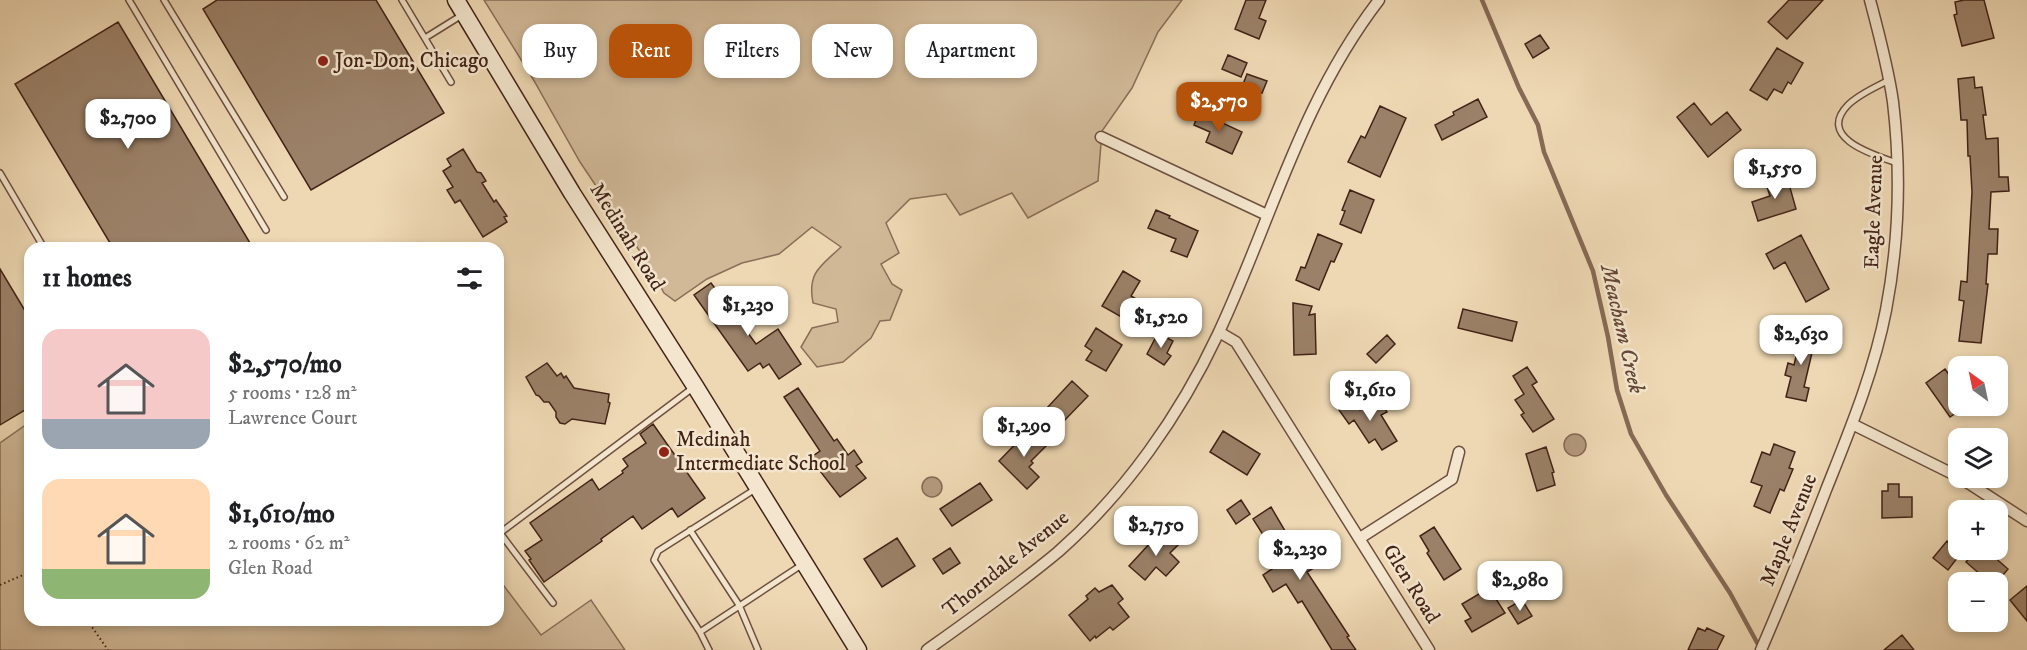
<!DOCTYPE html>
<html lang="en">
<head>
<meta charset="utf-8">
<style>
	:root { --surface:#fff; --page:#f2f2f2; --text:#202124; --muted:#757577; --accent:#b45309 }
	body { margin:0; font-family:"IM FELL DW Pica",serif; background:var(--page); color:var(--text); height:100vh; display:flex; flex-direction:column; font-size:22px; white-space:nowrap }
	* { box-sizing:border-box; margin:0 }
	p { font-size:20px; color:var(--muted) }
	.icon { flex:none; width:33px; height:33px; fill:none; stroke:currentColor; stroke-width:2; stroke-linecap:round; stroke-linejoin:round }
	.map { position:relative; flex:1; overflow:hidden }
	.sheet { position:absolute; left:24px; top:242px; width:480px; height:384px; display:flex; flex-direction:column; background:var(--surface); border-radius:18px; box-shadow:0 3px 9px #0003 }
	.sheet>* { flex:none }
	.guide { position:absolute; left:522px; top:24px; width:570px; height:54px; display:flex; gap:12px }
	.needle { width:39px; rotate:327deg }
	.tools { position:absolute; left:1948px; top:356px; display:grid; gap:12px }
	.tools a { display:grid; place-items:center; width:60px; height:60px; border-radius:12px; background:var(--surface); box-shadow:0 3px 9px #0003; font-size:30px }
	.price { position:absolute; translate:-50% -51px; padding:0 14px; border-radius:12px; background:#fff; color:#222; font-size:20px; line-height:39px; filter:drop-shadow(0 2px 3px #0008) }
	.price::after { content:''; position:absolute; left:50%; top:36px; width:18px; height:14px; margin-left:-9px; background:inherit; clip-path:polygon(0 0,100% 0,50% 100%) }
	.price.current { background:var(--accent); color:#fff }
	ul { padding:0; list-style:none }
	li { display:flex; align-items:center; gap:18px; height:150px; padding:0 18px }
	li span { display:grid; place-items:center; flex:none; width:168px; height:120px; border-radius:18px; color:#555 }
	li>.icon { margin-inline-start:auto }
	span .icon { width:72px; height:72px; fill:#fffc; stroke-width:1 }
	li b { font-size:26px }
	h2 { display:flex; justify-content:space-between; align-items:center; height:72px; padding:0 18px; font-size:26px }
	.pill { padding:0 21px; border-radius:18px; background:var(--surface); box-shadow:0 3px 9px #0003; font-size:21px; line-height:54px }
	.pill.current { background:var(--accent); color:#fff }
	.map>svg:first-child { display:block }
</style>
</head>
<body>
<div class="map">
<svg width="2027" height="650" viewBox="0 0 2027 650">
	<rect width="100%" height="100%" fill="#eed8b3"/>
	<filter id="stains"><feTurbulence type="fractalNoise" baseFrequency=".00333" numOctaves="4"/><feColorMatrix values="0 0 0 0 .2 0 0 0 0 .09 0 0 0 0 .02 0 0 0 .5 -.17"/></filter>
	<radialGradient id="worn" r=".72"><stop offset=".6" stop-color="#630" stop-opacity="0"/><stop offset="1" stop-color="#630" stop-opacity=".3"/></radialGradient>
	<!-- green -->
	<path fill="#d1b998" stroke="#8a6e58" stroke-width="1.5" d="M484 0H1182L1158 32 1132 88 1102 131 1098 181 1028 218 1012 193 960 215 946 194 910 199 886 223 899 253 881 264 892 284 902 290 890 320 880 321 871 338 843 362 817 367 801 347 812 328 838 322 836 309 813 303C807 272 821 266 841 247L812 227 779 254 742 263 707 279 675 301 664 293 649 265 580 162 533 79Z
		M30 422V620L343 621 498 620V578L541 635 591 600 625 650H0V443Z"/>
	<!-- water -->
	<path fill="#b49a7e" stroke="#866a55" stroke-width="1.5" d="M1564 445a11 11 0 1 1 22 0a11 11 0 1 1-22 0Z
		M922 487a10 10 0 1 1 20 0a10 10 0 1 1-20 0Z"/>
	<g fill="none" stroke-linecap="round" stroke-linejoin="round">
		<!-- stream -->
		<path stroke="#866a55" stroke-width="4.5" d="M1482 0 1519 88 1538 125 1544 152 1593 271 1608 337 1617 390 1631 434 1666 495 1730 593 1760 648"/>
	</g>
	<!-- building -->
	<path fill="#9b8168" stroke="#422317" stroke-width="1.5" d="M217 0H376L444 113 311 190 203 9Z
		M1246 0H1266L1259 18 1266 21 1259 39 1235 29Z
		M1789 0H1823L1787 39 1768 22Z
		M1964 0H1984L1994 38 1962 46 1954 15 1957 14 1955 2Z
		M118 22 253 248H113L15 84Z
		M1540 35 1549 48 1533 58 1525 44Z
		M1777 48 1803 63 1791 84 1788 82 1782 93 1774 89 1767 100 1750 90Z
		M1228 55 1247 63 1241 77 1222 69Z
		M1247 74 1267 81 1262 93 1258 92 1255 98 1240 92Z
		M1974 77 1975 88 1982 87 1986 115H1983L1986 139 1998 138 1999 177H2008L2009 191 1991 192 1989 229H1998L1997 254H1988L1986 284H1988L1981 343 1959 341 1964 301 1959 300 1961 281 1967 282 1972 192 1970 156H1968L1967 120H1961L1958 79Z
		M1478 99 1487 117 1442 140 1435 125 1454 115 1453 112Z
		M1694 103 1711 125 1727 112 1741 130 1708 157 1677 117Z
		M1380 106 1406 118 1380 177 1348 162 1361 136 1365 138Z
		M1199 112 1242 132 1232 154 1206 142 1210 132 1194 125Z
		M463 149 477 172 481 173 486 181 482 183 494 202 496 200 507 216 504 217 507 222 483 237 460 200 455 203 447 190 453 187 443 171 451 166 447 159Z
		M1787 177 1796 209 1758 221 1752 202 1770 196 1766 184Z
		M1350 190 1374 200 1361 233 1340 224 1345 211 1342 210Z
		M1156 210 1170 216 1169 218 1198 231 1187 257 1171 251 1176 239 1148 228Z
		M1318 234 1342 244 1334 262 1331 261 1319 290 1296 280 1301 267 1305 268Z
		M1801 235 1829 289 1806 302 1785 262 1774 269 1766 254Z
		M0 269 30 319V407L0 425Z
		M1123 271 1140 281 1131 296 1145 304 1134 324 1102 306Z
		M711 283 756 344 778 329 801 364 779 379 769 364 763 368 760 363 748 371 694 295Z
		M1293 303 1312 306 1309 315 1315 314 1316 354 1294 355Z
		M1463 309 1517 322 1512 341 1458 328Z
		M1096 328 1122 345 1106 371 1086 360 1092 351 1085 346Z
		M1803 328 1817 331 1804 387 1809 388 1806 401 1786 397 1791 377 1785 375 1788 363 1794 365Z
		M1158 333 1173 341 1167 353 1171 356 1164 365 1147 354Z
		M1387 335 1395 344 1376 363 1367 354Z
		M547 363 557 376 561 373 564 378 566 376 574 388 609 394 608 402 610 403 605 424 572 419 565 424 560 423 556 417V412L549 402H544L539 396 536 395 526 377Z
		M1527 367 1537 382 1532 385 1554 419 1533 432 1521 415 1524 413 1515 400 1524 394 1513 376Z
		M1945 369 1952 379 1959 375V411L1950 417 1926 383Z
		M1072 381 1088 396 1062 423 1047 408Z
		M798 388 834 441 837 439 848 455 854 450 862 462 856 466 866 478 840 497 810 458 820 451 784 397Z
		M1378 399 1387 412 1381 415 1397 441 1382 450 1375 439 1369 443 1354 420 1349 424 1339 410 1353 400 1360 410Z
		M653 424 705 498 678 517 672 508 642 529 633 516 601 539 602 541 544 582 529 560 531 559 525 551 542 540 530 523 592 479 599 490 623 473 622 471 628 466 623 459 646 443 640 434Z
		M1031 428 1048 444 1031 461 1033 463 1029 467 1039 477 1027 489 999 461Z
		M1223 431 1260 454 1247 475 1210 452Z
		M1774 444 1795 452 1789 468 1793 469 1784 491 1780 489 1770 513 1754 506 1762 486 1751 482 1762 452 1770 455Z
		M1546 447 1554 472 1552 473 1555 485 1537 491 1526 454Z
		M980 483 992 500 952 526 940 509Z
		M1888 484H1899V497H1912V517L1882 518V491H1888Z
		M1241 500 1250 514 1236 524 1227 510Z
		M1271 507 1302 560 1310 555 1317 566 1307 572 1349 636 1347 637 1356 650H1332L1302 601 1298 603 1286 584 1273 592 1263 575 1275 567 1273 564 1279 560 1253 519Z
		M1434 527 1461 569 1444 580 1427 553 1429 551 1420 536Z
		M1162 530 1178 545 1170 553 1179 562 1166 576 1156 567 1145 580 1129 566Z
		M897 538 915 566 882 587 864 559Z
		M1947 541 1961 553 1948 570 1933 558Z
		M950 548 960 563 943 574 933 559Z
		M1977 549H1985L2008 569 1997 582H1989L1966 562Z
		M1112 585 1123 599 1118 603 1129 617 1113 630 1110 627 1096 638 1095 636 1090 641 1069 615 1088 599 1086 596 1095 588 1099 592Z
		M2027 586V621L2010 600Z
		M1489 588 1505 613 1472 632 1465 621 1471 618 1462 604Z
		M1522 600 1532 616 1518 624 1508 608Z
		M1698 628 1705 631 1707 628 1724 636 1717 650H1688Z
		M1902 635 1914 650H1884Z"/>
	<g fill="none" stroke-linecap="round" stroke-linejoin="round">
		<defs>
			<path id="lane" d="M129 0 266 230
				M164 0 284 197
				M402 0 451 82
				M425 38 462 15
				M1889 80C1876 87 1859 94 1848 105 1816 138 1874 155 1897 163
				M0 173 44 248
				M690 530 739 605 758 650
				M553 603 500 533 694 387
				M700 632 803 564
				M709 650 700 632 654 560 658 551 757 488"/>
			<path id="street" d="M1101 137 1267 215
				M1219 332 1236 342 1429 650
				M1852 424 1959 477
				M1959 477 2027 521
				M1360 538 1452 479 1459 452
				M927 650C972 618 1016 587 1058 552 1125 493 1180 415 1218 334 1272 219 1300 103 1379 0
				M1761 650C1784 597 1805 544 1826 490 1849 432 1874 372 1886 310 1899 242 1901 170 1893 102 1888 67 1879 34 1870 0"/>
			<path id="secondary" d="M456 0 572 193 695 386 858 650"/>
		</defs>
		<!-- lane casing -->
		<use href="#lane" stroke="#6d503e" stroke-width="8"/>
		<!-- street casing -->
		<use href="#street" stroke="#6d503e" stroke-width="13"/>
		<!-- secondary casing -->
		<use href="#secondary" stroke="#422317" stroke-width="19"/>
		<!-- path -->
		<path stroke="#422317" stroke-width="2" stroke-dasharray="1.5 3" stroke-linecap="butt" d="M0 585 30 572
			M87 620 108 650"/>
		<!-- lane -->
		<use href="#lane" stroke="#f4e6ce" stroke-width="5"/>
		<!-- street -->
		<use href="#street" stroke="#f4e6ce" stroke-width="10"/>
		<!-- secondary -->
		<use href="#secondary" stroke="#f4e6ce" stroke-width="16"/>
	</g>
	<!-- markers -->
	<g fill="#8f2418" stroke="#f4e6ce" stroke-width="2">
		<circle cx="323" cy="61" r="6"/>
		<circle cx="664" cy="452" r="6"/>
	</g>
	<g text-anchor="middle" dominant-baseline="central" stroke-width="5" stroke-linejoin="round" paint-order="stroke">
		<!-- poi labels -->
		<g font-size="21" fill="#422317" stroke="#f4e6ce" text-anchor="start">
			<text x="335" y="61">Jon-Don, Chicago</text>
			<text x="676" y="440">Medinah<tspan x="676" dy="24">Intermediate School</tspan></text>
		</g>
		<!-- street labels -->
		<g font-size="21" fill="#422317" stroke="#f4e6ce">
			<text transform="translate(1874 212) rotate(-88)">Eagle Avenue</text>
			<text transform="translate(627 237) rotate(58)">Medinah Road</text>
			<text transform="translate(1789 530) rotate(-68)">Maple Avenue</text>
			<text transform="translate(1006 564) rotate(-39)">Thorndale Avenue</text>
			<text transform="translate(1411 584) rotate(58)">Glen Road</text>
		</g>
		<!-- water labels -->
		<g font-size="22" font-style="italic" fill="#644736" stroke="#f4e6ce">
			<text transform="translate(1622 329) rotate(77)">Meacham Creek</text>
		</g>
	</g>
	<rect width="100%" height="100%" filter="url(#stains)"/>
	<rect width="100%" height="100%" fill="url(#worn)"/>
</svg>
<div class="tools">
<a><svg class="needle" viewBox="-14 -14 28 28"><path d="M0-13l5 13h-10z" fill="#e53935"/><path d="M0 13l5-13h-10z" fill="#757577"/></svg></a>
<a><svg class="icon" aria-label="layers" viewBox="0 0 24 24"><path d="M12 4l9 5-9 5-9-5zM3 14l9 5 9-5"/></svg></a>
<a>+</a>
<a>−</a>
</div>
<b class="price current" style="left:1219px;top:133px">$2,570</b>
<b class="price" style="left:128px;top:150px">$2,700</b>
<b class="price" style="left:1775px;top:200px">$1,550</b>
<b class="price" style="left:748px;top:337px">$1,230</b>
<b class="price" style="left:1161px;top:349px">$1,520</b>
<b class="price" style="left:1801px;top:366px">$2,630</b>
<b class="price" style="left:1370px;top:422px">$1,610</b>
<b class="price" style="left:1024px;top:458px">$1,290</b>
<b class="price" style="left:1156px;top:557px">$2,750</b>
<b class="price" style="left:1300px;top:581px">$2,230</b>
<b class="price" style="left:1520px;top:612px">$2,980</b>
<div class="guide">
<a class="pill">Buy</a>
<a class="pill current">Rent</a>
<a class="pill">Filters</a>
<a class="pill">New</a>
<a class="pill">Apartment</a>
</div>
<section class="sheet">
<h2>11 homes<svg class="icon" aria-label="filters" viewBox="0 0 24 24"><path d="M4 7h16M4 17h16"/><circle cx="9" cy="7" r="2"/><circle cx="15" cy="17" r="2"/></svg></h2>
<ul>
<li><span style="background:linear-gradient(#f6c9c9 75%,#9aa5b1 0)"><svg class="icon" aria-label="home" viewBox="0 0 24 24"><path d="M3 11l9-7 9 7M6 9v11h12V9"/></svg></span><div><b>$2,570/mo</b><p>5 rooms · 128 m²</p><p>Lawrence Court</p></div></li>
<li><span style="background:linear-gradient(#ffd9b3 75%,#8fb573 0)"><svg class="icon" aria-label="home" viewBox="0 0 24 24"><path d="M3 11l9-7 9 7M6 9v11h12V9"/></svg></span><div><b>$1,610/mo</b><p>2 rooms · 62 m²</p><p>Glen Road</p></div></li>
</ul>
</section>
</div>
</body>
</html>
